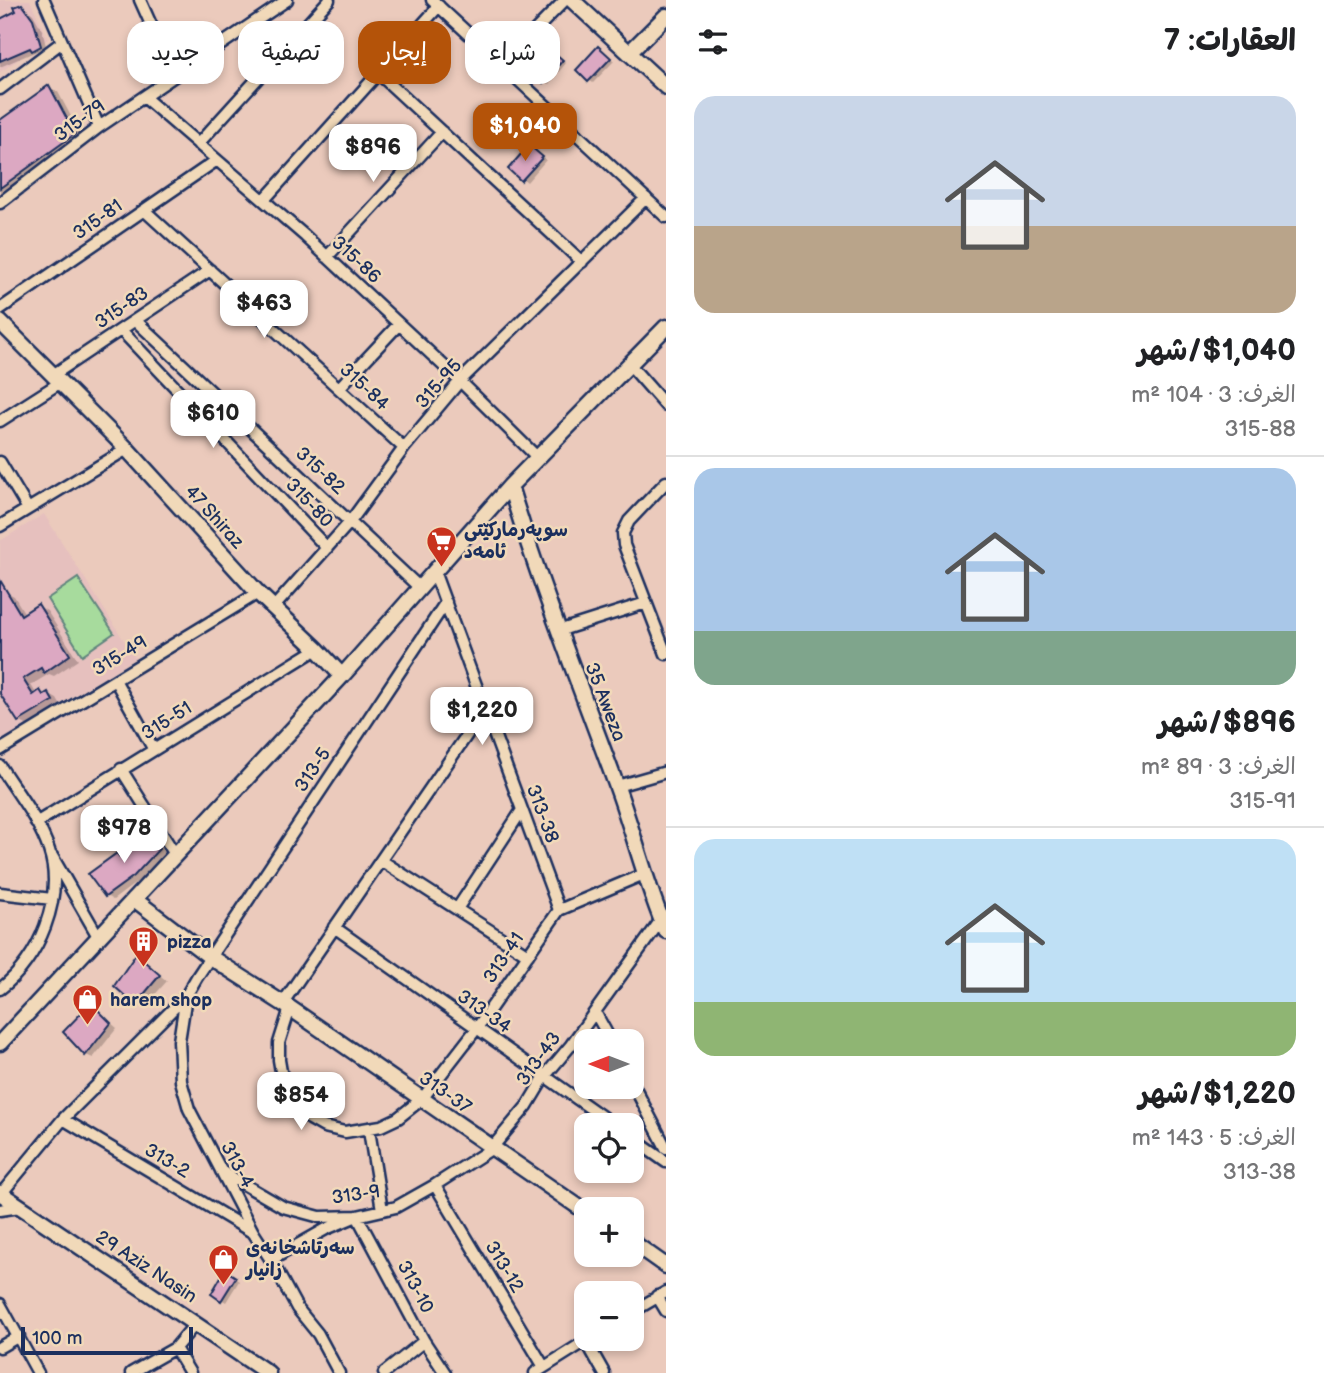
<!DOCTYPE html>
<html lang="ar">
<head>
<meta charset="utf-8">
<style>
	:root { --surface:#fff; --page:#f6f6f6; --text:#202124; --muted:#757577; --line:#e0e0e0; --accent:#b45309 }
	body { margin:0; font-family:"Balsamiq Sans","Playpen Sans Arabic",sans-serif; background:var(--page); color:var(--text); direction:rtl; height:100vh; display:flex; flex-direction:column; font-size:26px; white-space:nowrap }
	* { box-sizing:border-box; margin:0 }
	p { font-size:23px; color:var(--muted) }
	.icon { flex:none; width:38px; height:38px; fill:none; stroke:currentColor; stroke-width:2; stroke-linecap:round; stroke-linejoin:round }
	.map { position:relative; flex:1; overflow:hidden; direction:ltr }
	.side { display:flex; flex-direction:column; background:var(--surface); width:658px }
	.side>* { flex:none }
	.hud { position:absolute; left:21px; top:21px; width:539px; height:63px; direction:rtl; display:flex; gap:14px }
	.needle { width:46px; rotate:270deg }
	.fabs { position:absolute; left:574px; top:1029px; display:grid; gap:14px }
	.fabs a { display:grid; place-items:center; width:70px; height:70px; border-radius:14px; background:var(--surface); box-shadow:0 4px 10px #0003; font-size:35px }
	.scale { position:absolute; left:21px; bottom:18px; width:172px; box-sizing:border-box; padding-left:7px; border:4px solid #1b2f5e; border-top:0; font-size:19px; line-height:24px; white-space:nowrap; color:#1b2f5e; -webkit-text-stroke:5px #f1d9b9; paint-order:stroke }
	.price { position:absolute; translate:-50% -60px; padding:0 16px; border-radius:14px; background:#fff; color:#222; font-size:23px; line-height:46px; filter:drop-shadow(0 2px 4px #0008) }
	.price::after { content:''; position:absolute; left:50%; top:42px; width:21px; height:16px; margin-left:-10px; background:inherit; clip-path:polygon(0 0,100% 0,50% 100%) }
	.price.active { background:var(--accent); color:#fff }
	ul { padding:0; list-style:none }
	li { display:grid; align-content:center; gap:14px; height:371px; padding:0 28px }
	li+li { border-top:2px solid var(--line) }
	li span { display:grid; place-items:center; height:217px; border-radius:21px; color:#555 }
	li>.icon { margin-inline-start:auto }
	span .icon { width:126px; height:126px; fill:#fffc; stroke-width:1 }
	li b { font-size:30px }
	h2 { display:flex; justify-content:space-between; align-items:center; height:84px; padding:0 28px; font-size:30px }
	.pill { padding:0 24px; border-radius:21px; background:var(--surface); box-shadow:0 4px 10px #0003; font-size:24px; line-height:63px }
	.pill.active { background:var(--accent); color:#fff }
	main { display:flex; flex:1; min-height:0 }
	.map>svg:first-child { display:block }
</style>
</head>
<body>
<main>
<section class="side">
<h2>العقارات: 7<svg class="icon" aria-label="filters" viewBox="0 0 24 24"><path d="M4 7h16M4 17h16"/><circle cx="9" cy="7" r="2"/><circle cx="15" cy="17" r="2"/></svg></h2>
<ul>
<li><span style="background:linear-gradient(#c9d6e8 60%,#b9a48a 0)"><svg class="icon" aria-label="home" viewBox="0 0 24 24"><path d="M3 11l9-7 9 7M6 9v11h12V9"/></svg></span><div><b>$1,040/شهر</b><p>الغرف: 3 · 104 m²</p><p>315-88</p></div></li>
<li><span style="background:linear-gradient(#a9c7e8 75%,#7fa58c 0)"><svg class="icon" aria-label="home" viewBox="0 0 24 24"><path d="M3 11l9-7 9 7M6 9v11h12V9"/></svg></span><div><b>$896/شهر</b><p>الغرف: 3 · 89 m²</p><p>315-91</p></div></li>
<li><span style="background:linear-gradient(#bfe0f5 75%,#8fb573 0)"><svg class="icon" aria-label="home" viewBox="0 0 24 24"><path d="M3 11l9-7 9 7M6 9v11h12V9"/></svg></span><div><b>$1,220/شهر</b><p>الغرف: 5 · 143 m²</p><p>313-38</p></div></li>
</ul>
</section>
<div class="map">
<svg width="666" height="1373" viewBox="0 0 666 1373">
	<rect width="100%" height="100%" fill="#ebcabc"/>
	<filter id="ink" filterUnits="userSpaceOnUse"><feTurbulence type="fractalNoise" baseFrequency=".0143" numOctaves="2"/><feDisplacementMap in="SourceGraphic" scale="14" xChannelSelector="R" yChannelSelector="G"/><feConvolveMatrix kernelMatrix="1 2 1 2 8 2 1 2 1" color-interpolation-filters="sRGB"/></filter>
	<g filter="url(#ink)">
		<!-- built -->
		<path fill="#e6c0be" d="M0 0H30L48 39 0 72Z
			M44 514 135 658 0 741V541Z"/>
		<!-- green -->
		<path fill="#a7db9d" stroke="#61857e" stroke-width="2" d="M78 578 114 633 82 655 47 599Z"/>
		<!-- shadow -->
		<path fill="#0003" d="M22 5 33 14 42 30 47 50 40 53 37 51 0 67V21L18 12Z
			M603 50 614 61 593 83 589 80Z
			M554 52 566 63 549 84 544 81Z
			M49 87 58 92 83 139 0 200V122Z
			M542 112 553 123 532 148 546 160 527 182 510 168 532 144 518 133Z
			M5 591 14 596 25 614 38 606 47 611 78 660 54 676 49 674 31 685 37 695 40 692 46 696 48 694 57 699 61 706 28 726 19 721 0 691V594Z
			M146 834 153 838 165 853 141 879 113 900 106 896 117 855 121 857Z
			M136 956 167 981 143 1008 136 1003Z
			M91 1006 117 1028 93 1058 86 1055 65 1032Z
			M225 1272 239 1281 226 1302 213 1294Z"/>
		<!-- building -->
		<path fill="#dca8c2" stroke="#1b2f5e" stroke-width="2" d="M22 4 33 19 41 46 32 51 30 48 0 61V19L16 11 14 7Z
			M598 46 611 58 588 82 576 70Z
			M549 48 563 60 543 83 529 71Z
			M49 85 75 134 0 188V120Z
			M537 108 550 119 529 145 516 134Z
			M529 145 543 157 521 181 508 169Z
			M0 580 21 615 38 604 70 655 44 673 41 668 23 679 33 695 40 690 43 695 48 692 53 701 18 722 0 694Z
			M146 832 159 849 134 876 105 897 88 874 117 853 119 856Z
			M136 954 160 975 135 1005 114 986Z
			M91 1003 111 1023 85 1056 63 1032Z
			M225 1270 236 1277 221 1301 211 1294Z"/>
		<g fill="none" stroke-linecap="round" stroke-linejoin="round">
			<defs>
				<path id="street" d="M44 0 99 127
					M140 0 174 76
					M432 0 666 217
					M502 64 565 0
					M378 73 582 262
					M0 89 62 42
					M144 97 305 236 460 381 537 457
					M198 144 329 0
					M264 200 439 6
					M0 203 99 127 287 0
					M144 210 404 448
					M327 257 442 132
					M0 309 217 160
					M135 320 421 589
					M121 330 327 548
					M630 365 666 406
					M53 375 210 270
					M339 388 399 324
					M0 421 61 382
					M0 462 28 509
					M666 482 629 521 623 533 624 545 666 654
					M0 526 127 449
					M435 574 559 910
					M274 607 350 522 404 448 460 381 646 198
					M558 631 646 603
					M115 680 154 750
					M0 750 258 593
					M0 766C17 793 39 820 49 850 65 897 39 960 0 989
					M121 769 176 856
					M617 786 666 772
					M36 823 317 649
					M52 856 99 938
					M382 861 528 955
					M0 893 52 899
					M457 909 522 810
					M334 927 614 1125
					M282 1004 484 710
					M290 1008 279 1043V1060L284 1089 294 1106 310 1119 324 1127 345 1132 381 1126 398 1118 422 1099 477 1028 559 910 644 874
					M595 1012 611 1041
					M632 1082 666 1148
					M63 1119 252 1232
					M369 1130 382 1210
					M632 1138 666 1162
					M221 1171 283 1207 320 1217 357 1216 396 1207 435 1185 491 1149 527 1106 545 1076 571 1045 661 920
					M435 1185 544 1367
					M1 1194 63 1119 186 996
					M0 1210 20 1207
					M271 1260 326 1229 357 1216 424 1341 445 1373
					M657 1296 666 1311
					M0 1304 38 1373
					M632 1312 666 1292
					M586 1341 604 1373
					M0 1347 19 1336
					M175 1348 190 1373
					M131 1373 175 1348 196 1323
					M339 1373 318 1334 297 1308 271 1260 253 1232 189 1109 181 1081 179 1041 186 996 197 977 446 602
					M384 1373 424 1341
					M535 1373 589 1339"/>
				<path id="secondary" d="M572 0 666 87
					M629 53 666 16
					M0 322 127 449 258 593 317 649 342 676
					M510 486C540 585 578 681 614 779 633 829 645 882 666 931
					M134 899 210 957 290 1008 586 1212
					M0 1043 342 676 510 486 666 327
					M0 1193 268 1373
					M632 1242 666 1266"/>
			</defs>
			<!-- street casing -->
			<use href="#street" stroke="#1b2f5e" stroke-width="15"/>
			<!-- secondary casing -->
			<use href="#secondary" stroke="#1b2f5e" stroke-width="19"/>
			<!-- street -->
			<use href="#street" stroke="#f1d9b9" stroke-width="10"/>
			<!-- secondary -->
			<use href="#secondary" stroke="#f1d9b9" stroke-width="14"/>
		</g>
	</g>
	<!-- icons -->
	<defs>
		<symbol id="supermarket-pin" viewBox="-11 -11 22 30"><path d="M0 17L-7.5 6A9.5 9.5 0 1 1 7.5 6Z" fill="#c8321e" stroke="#f1d9b9"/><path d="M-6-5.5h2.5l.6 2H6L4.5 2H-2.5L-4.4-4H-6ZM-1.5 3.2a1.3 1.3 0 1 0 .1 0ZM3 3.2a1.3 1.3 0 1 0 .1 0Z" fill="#fff"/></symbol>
		<symbol id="building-pin" viewBox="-11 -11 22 30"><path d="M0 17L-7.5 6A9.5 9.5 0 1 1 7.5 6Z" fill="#c8321e" stroke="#f1d9b9"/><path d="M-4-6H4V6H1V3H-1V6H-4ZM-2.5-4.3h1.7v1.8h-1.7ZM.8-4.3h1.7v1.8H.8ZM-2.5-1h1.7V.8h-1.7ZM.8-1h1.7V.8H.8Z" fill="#fff"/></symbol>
		<symbol id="shop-pin" viewBox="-11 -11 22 30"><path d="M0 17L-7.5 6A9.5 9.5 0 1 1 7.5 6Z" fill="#c8321e" stroke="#f1d9b9"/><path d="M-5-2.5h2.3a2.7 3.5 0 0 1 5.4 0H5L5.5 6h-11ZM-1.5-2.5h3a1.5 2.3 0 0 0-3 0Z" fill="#fff"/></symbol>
	</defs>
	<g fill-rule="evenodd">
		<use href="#supermarket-pin" x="424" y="524" width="35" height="47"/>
		<use href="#building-pin" x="126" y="924" width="35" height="47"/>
		<use href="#shop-pin" x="70" y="982" width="35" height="47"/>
		<use href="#shop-pin" x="206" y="1242" width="35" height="47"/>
	</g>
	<g text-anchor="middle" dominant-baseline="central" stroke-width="5" stroke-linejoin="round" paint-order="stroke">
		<!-- street labels -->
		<g font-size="19" fill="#1b2f5e" stroke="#f1d9b9">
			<text transform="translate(80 121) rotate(-36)">315-79</text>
			<text transform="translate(98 220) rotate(-35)">315-81</text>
			<text transform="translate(356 260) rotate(43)">315-86</text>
			<text transform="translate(122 308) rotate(-34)">315-83</text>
			<text transform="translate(439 384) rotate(-48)">315-95</text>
			<text transform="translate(364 387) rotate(43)">315-84</text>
			<text transform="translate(320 471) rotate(43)">315-82</text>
			<text transform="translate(309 503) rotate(47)">315-80</text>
			<text transform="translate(214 517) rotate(48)">47 Shiraz</text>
			<text transform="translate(120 656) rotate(-31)">315-49</text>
			<text transform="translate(605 702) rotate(69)">35 Aweza</text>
			<text transform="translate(167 721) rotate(-32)">315-51</text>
			<text transform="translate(313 770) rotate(-56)">313-5</text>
			<text transform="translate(542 814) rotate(70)">313-38</text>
			<text transform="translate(504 958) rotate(-56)">313-41</text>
			<text transform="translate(484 1012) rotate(35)">313-34</text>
			<text transform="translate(539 1059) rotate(-54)">313-43</text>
			<text transform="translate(445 1093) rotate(35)">313-37</text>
			<text transform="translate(167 1161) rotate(31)">313-2</text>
			<text transform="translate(237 1165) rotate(62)">313-4</text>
			<text transform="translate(356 1195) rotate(-8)">313-9</text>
			<text transform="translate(146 1267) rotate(33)">29 Aziz Nasin</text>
			<text transform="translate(504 1267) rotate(59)">313-12</text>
			<text transform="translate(415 1287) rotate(62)">313-10</text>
		</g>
		<!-- poi labels -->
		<g font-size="19" font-weight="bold" fill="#1b2f5e" stroke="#f1d9b9" text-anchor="start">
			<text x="464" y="530">سوپەرمارکێتی<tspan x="464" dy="22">ئامەد</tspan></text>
			<text x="167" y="942">pizza</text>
			<text x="110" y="1000">harem shop</text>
			<text x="246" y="1248">سەرتاشخانەی<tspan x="246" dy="22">زانیار</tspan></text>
		</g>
	</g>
</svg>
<div class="fabs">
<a><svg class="needle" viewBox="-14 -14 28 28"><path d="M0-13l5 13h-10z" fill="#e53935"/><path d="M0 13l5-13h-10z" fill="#757577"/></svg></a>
<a><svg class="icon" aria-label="locate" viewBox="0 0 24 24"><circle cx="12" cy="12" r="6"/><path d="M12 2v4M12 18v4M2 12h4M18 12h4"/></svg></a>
<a>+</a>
<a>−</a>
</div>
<div class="scale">100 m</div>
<b class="price active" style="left:525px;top:163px">$1,040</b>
<b class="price" style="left:373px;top:184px">$896</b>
<b class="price" style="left:264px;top:340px">$463</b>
<b class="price" style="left:213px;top:450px">$610</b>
<b class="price" style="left:482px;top:747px">$1,220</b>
<b class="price" style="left:124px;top:865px">$978</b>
<b class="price" style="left:301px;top:1132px">$854</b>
<div class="hud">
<a class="pill">شراء</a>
<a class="pill active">إيجار</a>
<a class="pill">تصفية</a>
<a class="pill">جديد</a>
</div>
</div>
</main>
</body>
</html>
